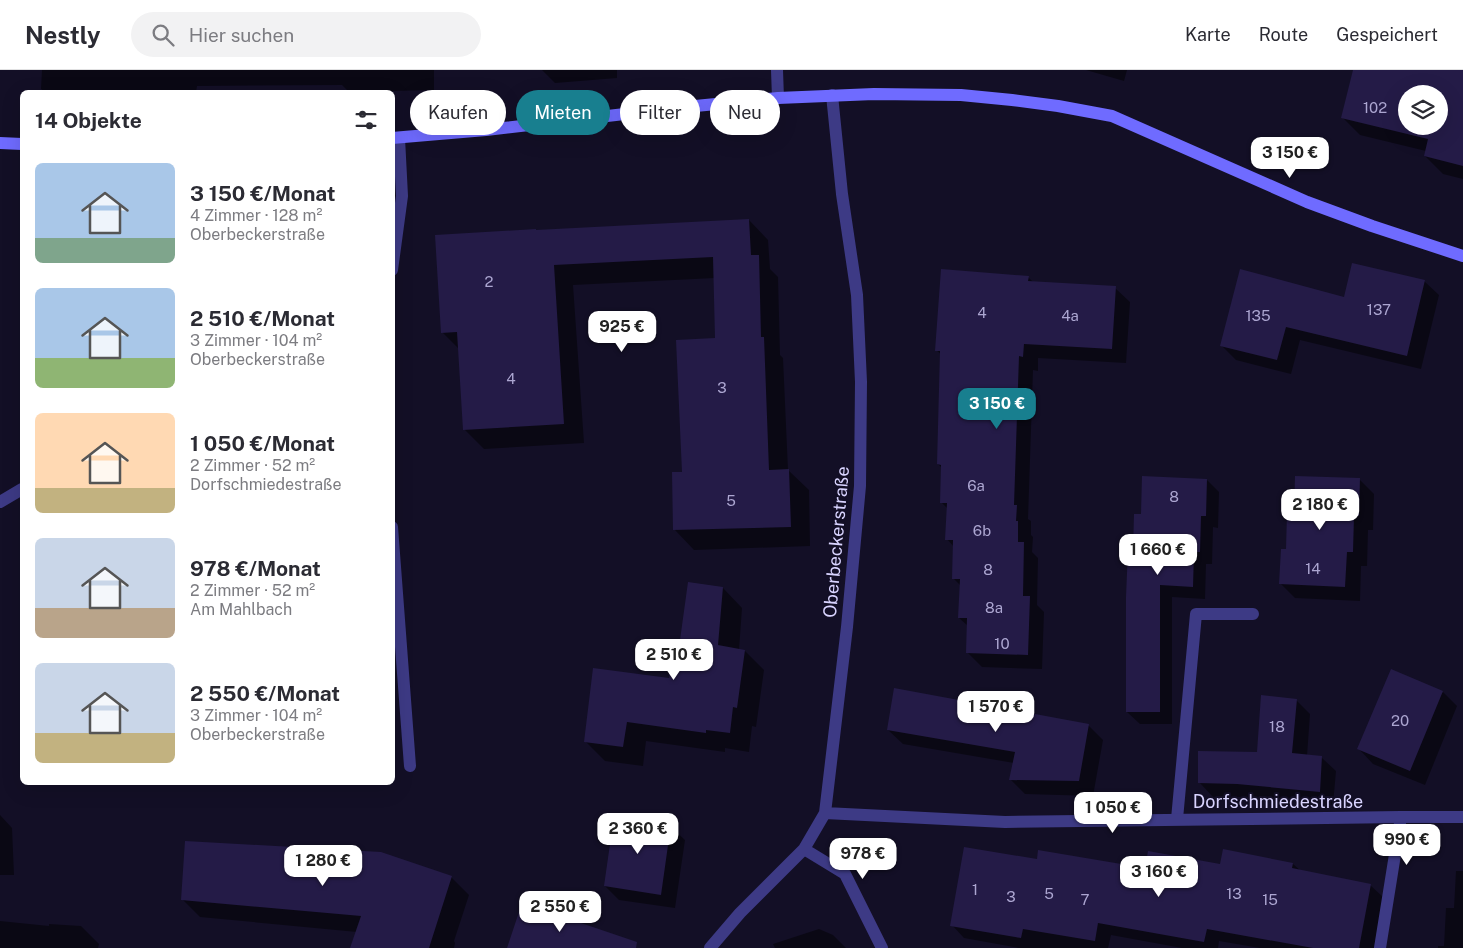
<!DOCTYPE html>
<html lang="de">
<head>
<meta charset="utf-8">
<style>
	:root { --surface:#fff; --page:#f2f2f3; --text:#2b2b33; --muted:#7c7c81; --line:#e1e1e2; --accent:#187f8f }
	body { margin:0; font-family:"Public Sans",sans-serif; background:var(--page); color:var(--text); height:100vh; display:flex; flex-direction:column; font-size:19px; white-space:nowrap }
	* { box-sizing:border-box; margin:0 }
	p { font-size:16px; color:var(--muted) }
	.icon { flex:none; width:28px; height:28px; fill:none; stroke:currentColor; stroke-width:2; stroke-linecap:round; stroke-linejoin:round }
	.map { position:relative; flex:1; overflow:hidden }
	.details { position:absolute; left:20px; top:20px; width:375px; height:695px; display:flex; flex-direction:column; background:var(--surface); border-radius:8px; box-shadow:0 5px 20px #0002 }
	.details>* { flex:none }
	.top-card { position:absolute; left:410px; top:20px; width:475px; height:45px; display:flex; gap:10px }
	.controls { position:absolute; left:1398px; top:15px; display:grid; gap:10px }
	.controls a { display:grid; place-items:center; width:50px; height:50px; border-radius:50%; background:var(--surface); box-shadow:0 5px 20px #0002; font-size:25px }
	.price { position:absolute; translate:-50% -42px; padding:0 11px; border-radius:10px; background:#fff; color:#222; font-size:16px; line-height:32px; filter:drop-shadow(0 1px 2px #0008) }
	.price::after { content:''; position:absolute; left:50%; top:30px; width:15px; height:11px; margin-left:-8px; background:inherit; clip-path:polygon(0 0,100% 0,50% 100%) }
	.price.on { background:var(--accent); color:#fff }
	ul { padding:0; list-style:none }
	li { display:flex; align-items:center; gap:15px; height:125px; padding:0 15px }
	li span { display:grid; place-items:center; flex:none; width:140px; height:100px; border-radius:8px; color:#555 }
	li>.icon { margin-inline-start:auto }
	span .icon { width:60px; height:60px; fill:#fffc; stroke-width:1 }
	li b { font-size:21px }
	h2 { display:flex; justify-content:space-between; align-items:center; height:60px; padding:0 15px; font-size:21px }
	.tag { padding:0 18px; border-radius:22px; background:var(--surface); box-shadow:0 5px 20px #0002; font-size:18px; line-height:45px }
	.tag.on { background:var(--accent); color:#fff }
	header { display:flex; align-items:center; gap:30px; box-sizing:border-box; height:70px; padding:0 25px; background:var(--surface); border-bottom:1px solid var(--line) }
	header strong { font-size:24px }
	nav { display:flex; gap:28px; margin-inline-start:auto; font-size:18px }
	.search { width:350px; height:45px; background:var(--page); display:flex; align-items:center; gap:12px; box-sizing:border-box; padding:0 18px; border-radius:28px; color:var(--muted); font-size:19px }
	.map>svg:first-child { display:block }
</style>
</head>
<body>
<header>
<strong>Nestly</strong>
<div class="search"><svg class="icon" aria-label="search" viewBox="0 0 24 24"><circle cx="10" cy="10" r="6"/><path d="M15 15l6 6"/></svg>Hier suchen</div>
<nav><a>Karte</a><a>Route</a><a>Gespeichert</a></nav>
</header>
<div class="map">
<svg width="1463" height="878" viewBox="0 0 1463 878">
	<rect width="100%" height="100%" fill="#130f26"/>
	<!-- shadow -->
	<path fill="#0007" fill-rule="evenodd" d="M42 0H434V20L349 22 342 15 197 16 196 22H45L41 19Z
		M542 0H617V8L555 13Z
		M1086 0H1127L1124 11Z
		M1354 0H1463V109L1443 104 1425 86 1426 81 1360 65 1342 47ZM1406 24H1439V56H1406Z
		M749 150 768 170 770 199 778 207 780 285 783 288 788 400 809 420 810 476 694 480 675 460 683 403 716 270 715 208 573 215 584 373 484 379 465 360 459 279 442 262 436 166Z
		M1028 207 1034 213 1115 218 1130 232 1126 293 1038 288V301L1033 300 1028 449 1031 451V465L1033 467 1032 482 1038 488 1037 535 1044 542 1042 599 982 597 967 582 968 556 959 548 961 516 953 508 954 477 947 469 948 439 941 432 942 398 938 394 942 285 936 280Z
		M1424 211 1439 225 1421 299 1300 270 1291 304 1236 290 1221 275 1344 228Z
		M1207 410 1219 422 1218 458 1213 457 1212 494H1206L1205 529 1172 527V654H1140L1127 642 1135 481 1142 445Z
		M1360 410 1374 424 1373 460H1368L1367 496H1361L1360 531 1295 528 1280 513 1287 481Z
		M723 518 742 538 739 580 745 581 764 600 756 657 752 656 749 682 725 678V682L646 671 643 696 605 691 585 671 670 610 681 571Z
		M1443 622 1457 636 1425 715 1373 694 1359 679Z
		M1296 630 1310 644 1307 686 1322 688 1336 701 1333 735 1251 727H1213L1200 713 1258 683Z
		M1089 656 1103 670 1093 726 1025 724 1011 710 1014 693 903 674 888 660Z
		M0 745 12 758 14 805H0Z
		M670 756 685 770 675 838 619 830 605 816Z
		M1224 781 1293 794 1301 801 1370 815 1383 827 1374 878H1260L1219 871 1218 878H1182L1111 865 1108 878H1019L964 868 952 855 1038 790 1146 800 1221 795Z
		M1456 801H1463V878H1438V876H1444L1446 838H1454Z
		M451 807 469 825 454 871 455 873 454 878H351L357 862 200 847 182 829Z
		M0 851 49 856V854L81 856 99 874 98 878H0Z
		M819 859 833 865 846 878H775L773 874Z"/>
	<!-- building -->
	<path fill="#241b47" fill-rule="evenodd" d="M1353 0H1463V96L1424 86 1428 69 1341 48ZM1406 24H1439V56H1406Z
		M749 149 751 185H759L761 267H764L769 400 789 399 791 457 673 460 672 402H682L676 270 715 268 713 187 554 195 564 354 463 360 457 262 441 263 435 165 536 159V160Z
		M1352 193 1425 210 1407 286 1286 257 1277 290 1220 276 1240 199 1344 227Z
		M941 199 1029 206 1028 211 1116 216 1112 279 1024 274 1023 287 1019 286 1014 435H1017L1016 451H1018V472H1024L1023 526H1030L1028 585 966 583 967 548H958L960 509H952L953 470H945L947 433H940L941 395 937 394 940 281H935Z
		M1142 406 1207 409 1206 446H1201L1200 482H1194L1193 517 1160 515V642H1126V527L1128 479 1133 480 1134 444H1141Z
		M1295 406 1360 408 1359 446H1354L1353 482H1347L1345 517 1279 514 1281 479H1286L1287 443 1294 444Z
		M688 512 723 517 718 575 745 580 737 638 733 637 730 663 706 660V663L627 652 623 677 584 672 593 598 669 608 674 569 680 570Z
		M1391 599 1443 621 1410 701 1357 679Z
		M894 618 1089 654 1079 711 1009 710 1015 682 887 660Z
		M1261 625 1297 629 1292 683 1322 686 1320 722 1237 714 1198 713V681L1257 682Z
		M614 746 671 754 661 825 604 816Z
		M185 771 381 782 452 806 429 878H350L361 846 181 830Z
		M964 777 1037 789 1038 780 1145 798 1148 781 1220 794 1223 779 1293 793 1292 798 1371 814 1359 878H1313L1207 859 1204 872 1098 853 1095 871 1023 859 1021 868 950 856Z
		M522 833 637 872 636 878H507Z"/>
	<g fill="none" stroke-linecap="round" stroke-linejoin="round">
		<!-- lane -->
		<path stroke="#3d3a85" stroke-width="12" d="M392 457 410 696
			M1177 749 1196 544H1253"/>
		<!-- street -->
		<path stroke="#3d3a85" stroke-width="12" d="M777 0 778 28
			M392 200 402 126 399 68
			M0 432 22 419
			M825 743 1005 752 1401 747
			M804 779 845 804 882 878
			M710 878 740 843 804 779 825 743 847 557 860 416 861 312 857 225 842 124 832 25
			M1380 878 1401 747H1463"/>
		<!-- secondary -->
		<path stroke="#6f6bff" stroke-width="12" d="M392 68 486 60 685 37 778 28 874 24 961 25 1012 30 1058 36 1112 46 1307 132 1372 156 1463 186
			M0 73 22 74"/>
	</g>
	<g text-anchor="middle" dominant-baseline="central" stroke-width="4" stroke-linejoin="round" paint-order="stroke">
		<!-- number labels -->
		<g font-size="15" fill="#aca6d1">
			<text x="1375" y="37">102</text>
			<text x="489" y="211">2</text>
			<text x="1379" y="239">137</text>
			<text x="982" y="242">4</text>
			<text x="1070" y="245">4a</text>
			<text x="1258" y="245">135</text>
			<text x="511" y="308">4</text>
			<text x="722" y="317">3</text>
			<text x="976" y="415">6a</text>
			<text x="1174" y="426">8</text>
			<text x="731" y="430">5</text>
			<text x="982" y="460">6b</text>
			<text x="1313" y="498">14</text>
			<text x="988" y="499">8</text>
			<text x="994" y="537">8a</text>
			<text x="1002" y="573">10</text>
			<text x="1400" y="650">20</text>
			<text x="1277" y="656">18</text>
			<text x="975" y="819">1</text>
			<text x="1049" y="823">5</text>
			<text x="1234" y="823">13</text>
			<text x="1011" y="826">3</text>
			<text x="1085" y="829">7</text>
			<text x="1270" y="829">15</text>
		</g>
		<!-- street labels -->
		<g font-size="18" fill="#d9d4ff" stroke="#130f26">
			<text transform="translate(836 472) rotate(-85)">Oberbeckerstraße</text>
			<text x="1278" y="731">Dorfschmiedestraße</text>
		</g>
	</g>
</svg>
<div class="controls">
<a><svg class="icon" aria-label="layers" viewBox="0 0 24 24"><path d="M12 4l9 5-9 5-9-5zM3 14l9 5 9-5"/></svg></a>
</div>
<b class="price" style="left:1290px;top:109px">3 150 €</b>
<b class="price" style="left:622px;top:283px">925 €</b>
<b class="price on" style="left:997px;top:360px">3 150 €</b>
<b class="price" style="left:1320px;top:461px">2 180 €</b>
<b class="price" style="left:1158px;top:506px">1 660 €</b>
<b class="price" style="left:674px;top:611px">2 510 €</b>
<b class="price" style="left:996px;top:663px">1 570 €</b>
<b class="price" style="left:1113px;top:764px">1 050 €</b>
<b class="price" style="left:638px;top:785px">2 360 €</b>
<b class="price" style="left:1407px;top:796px">990 €</b>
<b class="price" style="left:863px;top:810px">978 €</b>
<b class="price" style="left:323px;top:817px">1 280 €</b>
<b class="price" style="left:1159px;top:828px">3 160 €</b>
<b class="price" style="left:560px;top:863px">2 550 €</b>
<div class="top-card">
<a class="tag">Kaufen</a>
<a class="tag on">Mieten</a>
<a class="tag">Filter</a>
<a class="tag">Neu</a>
</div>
<section class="details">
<h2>14 Objekte<svg class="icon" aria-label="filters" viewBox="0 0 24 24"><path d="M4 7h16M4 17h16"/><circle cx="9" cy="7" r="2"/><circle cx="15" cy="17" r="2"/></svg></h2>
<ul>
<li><span style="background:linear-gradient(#a9c7e8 75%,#7fa58c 0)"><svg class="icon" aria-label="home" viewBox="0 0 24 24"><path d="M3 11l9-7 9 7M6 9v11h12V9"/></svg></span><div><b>3 150 €/Monat</b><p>4 Zimmer · 128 m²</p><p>Oberbeckerstraße</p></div></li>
<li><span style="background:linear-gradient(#a9c7e8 70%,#8fb573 0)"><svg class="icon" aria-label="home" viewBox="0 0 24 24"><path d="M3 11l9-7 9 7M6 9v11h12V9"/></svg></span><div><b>2 510 €/Monat</b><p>3 Zimmer · 104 m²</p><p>Oberbeckerstraße</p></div></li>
<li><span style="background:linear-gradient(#ffd9b3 75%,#c2b280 0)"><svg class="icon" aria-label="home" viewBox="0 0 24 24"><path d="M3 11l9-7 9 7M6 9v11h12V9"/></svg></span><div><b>1 050 €/Monat</b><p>2 Zimmer · 52 m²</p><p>Dorfschmiedestraße</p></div></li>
<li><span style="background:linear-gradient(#c9d6e8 70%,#b9a48a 0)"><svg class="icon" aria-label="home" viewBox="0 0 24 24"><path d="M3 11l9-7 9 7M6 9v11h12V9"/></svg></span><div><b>978 €/Monat</b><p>2 Zimmer · 52 m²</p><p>Am Mahlbach</p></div></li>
<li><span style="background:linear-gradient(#c9d6e8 70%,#c2b280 0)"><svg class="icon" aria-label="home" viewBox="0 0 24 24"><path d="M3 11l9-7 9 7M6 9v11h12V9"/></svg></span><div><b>2 550 €/Monat</b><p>3 Zimmer · 104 m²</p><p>Oberbeckerstraße</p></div></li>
</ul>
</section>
</div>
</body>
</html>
